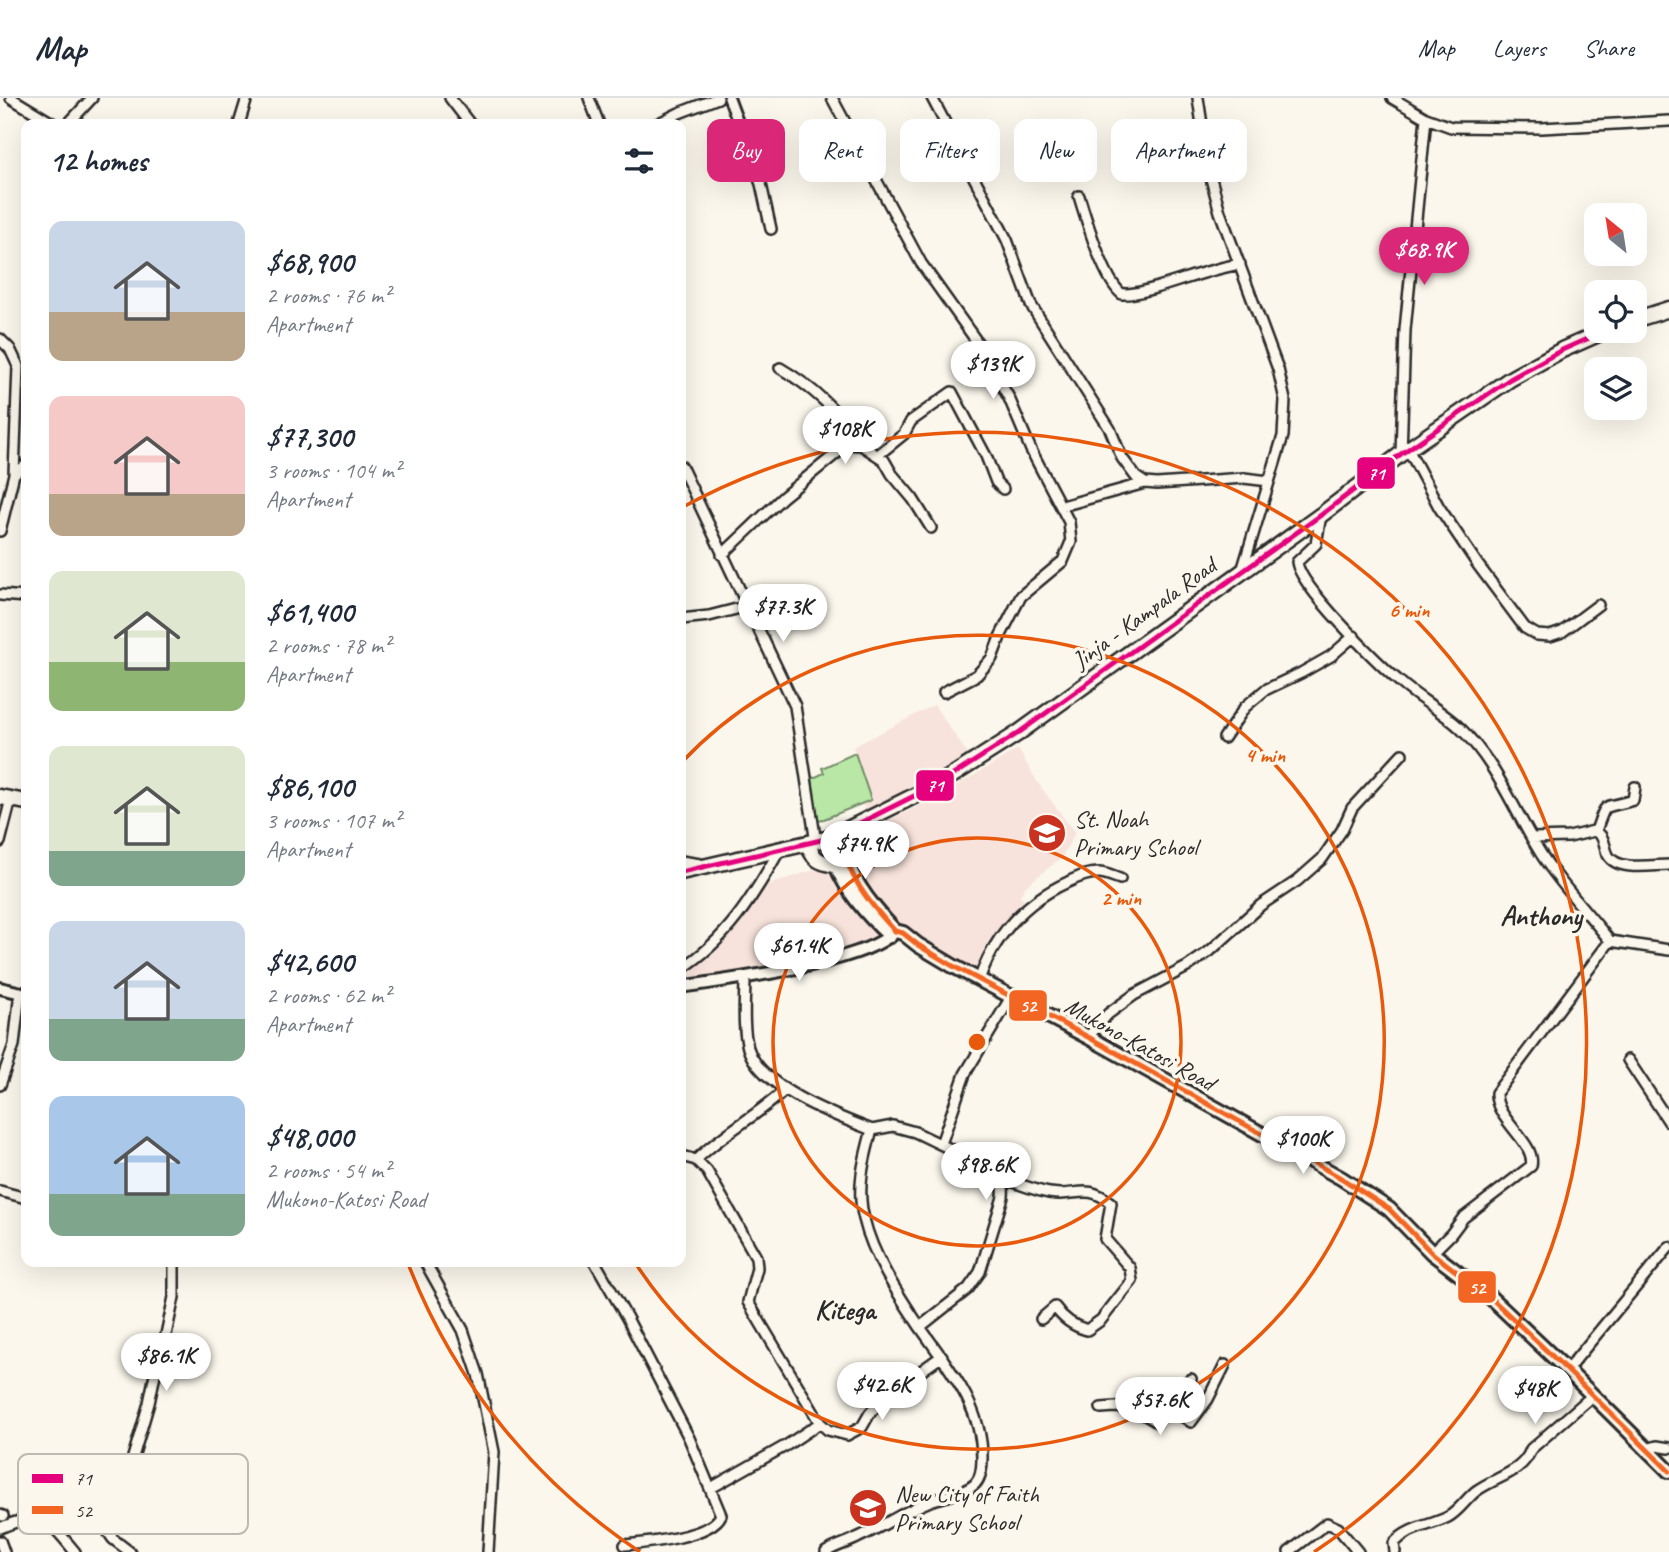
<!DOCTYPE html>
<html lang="en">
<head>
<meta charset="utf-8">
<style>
	:root { --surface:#fff; --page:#f2f2f3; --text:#1f2937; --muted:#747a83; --line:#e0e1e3; --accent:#db2777 }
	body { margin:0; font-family:Caveat,sans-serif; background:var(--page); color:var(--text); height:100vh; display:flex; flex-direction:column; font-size:26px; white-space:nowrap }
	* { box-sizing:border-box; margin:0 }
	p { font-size:23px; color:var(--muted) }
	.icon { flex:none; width:38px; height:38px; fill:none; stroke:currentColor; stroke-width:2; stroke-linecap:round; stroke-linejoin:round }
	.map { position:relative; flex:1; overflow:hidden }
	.sheet { position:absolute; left:21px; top:21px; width:665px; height:1148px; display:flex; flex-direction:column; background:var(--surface); border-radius:14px; box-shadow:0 7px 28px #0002 }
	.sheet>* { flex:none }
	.top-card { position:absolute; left:707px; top:21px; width:665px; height:63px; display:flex; gap:14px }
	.needle { width:46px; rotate:330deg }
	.buttons { position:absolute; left:1584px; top:105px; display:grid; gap:14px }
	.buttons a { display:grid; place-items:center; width:63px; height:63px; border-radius:14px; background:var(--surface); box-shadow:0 7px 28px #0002; font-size:35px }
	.price { position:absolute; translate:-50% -60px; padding:0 16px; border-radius:24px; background:#fff; color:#222; font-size:23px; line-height:46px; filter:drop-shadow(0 2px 4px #0008) }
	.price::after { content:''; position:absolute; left:50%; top:42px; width:21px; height:16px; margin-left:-10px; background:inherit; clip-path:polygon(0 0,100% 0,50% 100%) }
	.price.on { background:var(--accent); color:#fff }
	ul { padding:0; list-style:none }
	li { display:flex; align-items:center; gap:21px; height:175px; padding:0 28px }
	li span { display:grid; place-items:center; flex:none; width:196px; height:140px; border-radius:14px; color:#555 }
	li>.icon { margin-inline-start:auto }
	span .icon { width:84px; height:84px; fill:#fffc; stroke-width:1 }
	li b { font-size:30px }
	h2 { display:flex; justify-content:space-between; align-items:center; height:84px; padding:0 28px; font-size:30px }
	.tag { padding:0 24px; border-radius:14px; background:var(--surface); box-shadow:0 7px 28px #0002; font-size:24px; line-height:63px }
	.tag.on { background:var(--accent); color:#fff }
	header { display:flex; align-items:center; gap:42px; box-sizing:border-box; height:98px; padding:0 35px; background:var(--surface); border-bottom:2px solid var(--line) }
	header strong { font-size:33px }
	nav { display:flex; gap:38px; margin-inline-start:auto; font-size:24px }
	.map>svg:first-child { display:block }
</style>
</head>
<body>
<header>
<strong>Map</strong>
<nav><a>Map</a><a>Layers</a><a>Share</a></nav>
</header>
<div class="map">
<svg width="1669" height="1454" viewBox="0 0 1669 1454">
	<rect width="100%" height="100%" fill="#fbf7ec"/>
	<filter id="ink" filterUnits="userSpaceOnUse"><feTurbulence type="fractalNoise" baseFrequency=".0143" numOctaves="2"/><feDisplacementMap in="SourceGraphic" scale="14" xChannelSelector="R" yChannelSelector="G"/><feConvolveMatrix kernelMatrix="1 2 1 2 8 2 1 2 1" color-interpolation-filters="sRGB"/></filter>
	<g filter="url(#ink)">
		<!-- built -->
		<path fill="#f7e3db" d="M934 607 972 662 872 715 867 713 862 706 871 701 853 649Z
			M1018 651 1038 685 1075 735 1061 760 1026 788 1020 797 1026 805 1011 820 969 879 925 852 869 803 844 749 858 737 940 698Z
			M829 767 890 839 820 864 681 890V870L699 859 758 790Z"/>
		<!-- green -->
		<path fill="#b9e8a6" stroke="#728a68" stroke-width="2" d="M855 655 871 702 824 721 811 723 806 716 805 684 824 675 822 670Z"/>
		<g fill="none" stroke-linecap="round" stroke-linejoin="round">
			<defs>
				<path id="minor" d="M11 0 54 26
					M450 0 470 26
					M589 0 599 26
					M729 0 761 86 771 131
					M832 0 921 165 980 248 1009 300 1031 352 1069 424 1071 444 1063 463 1021 498 1000 539 992 560 977 577 944 594
					M932 0 1007 142 1031 207 1110 331 1122 360 1136 379 1145 385 1157 386 1244 380 1269 383
					M1198 0 1209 73 1220 114 1278 271 1285 302 1283 338 1242 473
					M1392 0 1426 20 1451 29 1542 30 1669 23
					M68 26 92 0
					M239 26 247 0
					M657 26 679 15 718 0
					M1079 98C1086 121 1104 183 1122 196 1133 197 1144 193 1155 190 1183 182 1210 171 1240 166
					M0 241 10 251 18 268 14 376
					M848 346 861 347 884 362 892 376 913 401 931 430
					M1408 351 1439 409 1478 467 1525 530 1537 537 1550 538 1562 534 1598 507
					M1401 356 1405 232 1426 20
					M878 357 904 336 911 323 952 294 986 358 996 384 1003 391
					M681 368 795 608 816 745
					M1062 408 1145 385
					M1321 417 1316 446 1297 464C1299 488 1379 566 1400 584 1419 601 1442 613 1460 630 1498 666 1515 716 1543 759 1562 788 1588 815 1610 843L1669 852
					M0 433 14 376 26 367
					M722 457 783 399 848 346C855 320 799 281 780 270
					M0 497 26 499
					M681 521 709 518 748 508
					M1224 640 1245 609 1265 592 1301 575 1331 558 1354 538
					M1596 733C1607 701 1602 712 1633 702L1635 689
					M1532 740 1569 739 1594 733C1606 738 1603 747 1608 757 1617 774 1653 767 1669 767
					M0 744 11 701
					M681 763 700 766
					M681 871C726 843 753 799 779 753
					M745 879C745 901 742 928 748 950 760 990 836 1018 872 1032 864 1061 856 1091 864 1121 873 1159 898 1196 920 1229 948 1269 983 1309 982 1361 982 1369 981 1380 975 1386 964 1396 944 1398 930 1403 905 1413 884 1428 859 1439 848 1445 837 1447 826 1454
					M979 882C995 836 1024 804 1068 784 1078 779 1087 775 1099 775 1106 775 1113 779 1120 781
					M1088 939 1108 916 1134 897 1187 869 1210 853 1261 807 1297 783 1322 761 1342 732 1352 710 1402 656
					M1628 962 1669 1024
					M0 987 14 947 20 894
					M872 1032 893 1028 915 1034 994 1072C1003 1081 1004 1086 1003 1099L980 1174 968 1191 920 1229
					M941 1046 965 976 1011 899
					M681 1058 696 1062 707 1073 756 1159 757 1170 748 1204 820 1325 828 1332 847 1337 862 1329 870 1315 886 1298 942 1258
					M696 1062C723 1035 757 1018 785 992
					M1002 1080C1017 1085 1033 1092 1049 1095 1077 1100 1085 1084 1111 1105L1105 1141 1130 1170 1132 1183 1101 1222 1087 1232C1073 1228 1063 1221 1055 1209L1041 1221
					M0 1093 26 1100
					M1432 1155 1451 1136 1463 1120 1531 1068C1537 1045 1495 1022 1496 995L1610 843
					M425 1164 463 1232 478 1276 494 1354 488 1454
					M595 1164 627 1220 689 1340 721 1417C711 1439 647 1445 625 1447
					M1567 1272 1669 1149
					M1168 1308 1191 1324 1208 1301 1225 1267
					M1101 1310 1115 1309 1135 1311 1157 1324C1170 1309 1173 1291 1191 1281
					M1646 1351 1657 1348 1669 1350
					M711 1390 787 1347 820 1325
					M0 1417 3 1418
					M0 1430C42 1412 49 1422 75 1454
					M0 1443 4 1454
					M130 1454 113 1441 106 1431 111 1424 110 1412 123 1393 149 1305 158 1262 164 1246 174 1199V1164
					M1289 1454 1327 1425 1338 1430 1358 1454
					M1395 1454 1394 1445C1410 1428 1428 1429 1448 1419 1459 1413 1466 1401 1476 1393 1495 1379 1523 1375 1531 1351L1592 1298"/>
				<path id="tertiary" d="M681 889C725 882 868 865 895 833
					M0 890 26 896"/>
				<path id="secondary" d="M838 737C849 779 866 802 895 833L903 835 918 847 953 868 1088 939 1341 1080 1389 1111 1432 1155 1491 1200 1567 1272 1669 1373
					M830 740C831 749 832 759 836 767 847 794 869 819 890 838"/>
				<path id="trunk" d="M1634 222 1669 211
					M0 699 26 704
					M808 747C814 762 819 764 835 767
					M849 771 863 725
					M681 774 830 740 942 684 1017 636 1321 417 1401 356 1510 281 1562 252 1605 233"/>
			</defs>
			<!-- minor casing -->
			<use href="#minor" stroke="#2b2b2b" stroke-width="14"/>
			<!-- tertiary casing -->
			<use href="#tertiary" stroke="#2b2b2b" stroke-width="16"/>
			<!-- secondary casing -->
			<use href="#secondary" stroke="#2b2b2b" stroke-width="18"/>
			<!-- trunk casing -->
			<use href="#trunk" stroke="#2b2b2b" stroke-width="19"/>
			<!-- minor -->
			<use href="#minor" stroke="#fbf7ec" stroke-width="9"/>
			<!-- tertiary -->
			<use href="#tertiary" stroke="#fbf7ec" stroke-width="10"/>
			<!-- secondary -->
			<use href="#secondary" stroke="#fbf7ec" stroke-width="12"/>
			<!-- trunk -->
			<use href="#trunk" stroke="#fbf7ec" stroke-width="14"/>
			<defs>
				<path id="bus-1" d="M681 774 830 740 942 684 1017 636 1321 417 1401 356 1510 281 1562 252 1605 233"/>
				<path id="bus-2" d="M838 737C849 779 866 802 895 833L903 835 918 847 953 868 1088 939 1341 1080 1389 1111 1432 1155 1491 1200 1567 1272 1669 1373"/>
			</defs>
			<!-- bus-1 casing -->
			<use href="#bus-1" stroke="#fbf7ec" stroke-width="10"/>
			<!-- bus-2 casing -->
			<use href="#bus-2" stroke="#fbf7ec" stroke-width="10"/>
			<!-- bus-1 -->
			<use href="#bus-1" stroke="#e5007d" stroke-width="5"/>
			<!-- bus-2 -->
			<use href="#bus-2" stroke="#f26522" stroke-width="5"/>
		</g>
	</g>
	<!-- distance rings -->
	<g fill="none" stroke="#e8590c" stroke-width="3.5">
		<circle cx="977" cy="944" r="204"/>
		<path d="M682 664A407 407 0 1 1 636 1166"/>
		<path d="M640 1454A611 611 0 0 1 409 1168M681 410A611 611 0 0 1 1314 1454"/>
	</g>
	<!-- icons -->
	<defs>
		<symbol id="school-disc" viewBox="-11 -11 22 22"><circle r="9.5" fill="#c8321e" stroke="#fbf7ec"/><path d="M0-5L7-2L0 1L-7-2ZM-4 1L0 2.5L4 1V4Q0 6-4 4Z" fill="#fff"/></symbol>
	</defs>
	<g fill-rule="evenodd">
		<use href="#school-disc" x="1025" y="713" width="44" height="44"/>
		<use href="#school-disc" x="846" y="1388" width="44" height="44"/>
	</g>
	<g text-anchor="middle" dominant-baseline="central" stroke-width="7" stroke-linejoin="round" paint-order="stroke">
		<!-- street labels -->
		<g font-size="24" fill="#2b2b2b" stroke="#fbf7ec">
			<text transform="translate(1144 515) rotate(-36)">Jinja - Kampala Road</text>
			<text transform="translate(1140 946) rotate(29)">Mukono-Katosi Road</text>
		</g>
		<!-- poi labels -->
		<g font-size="24" fill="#2b2b2b" stroke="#fbf7ec" text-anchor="start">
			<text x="1074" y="721">St. Noah<tspan x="1074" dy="28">Primary School</tspan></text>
			<text x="895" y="1396">New City of Faith<tspan x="895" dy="28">Primary School</tspan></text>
		</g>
		<!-- quarter labels -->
		<g font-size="28" font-weight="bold" fill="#2b2b2b" stroke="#fbf7ec">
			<text x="1541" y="817">Anthony</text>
			<text x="845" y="1211">Kitega</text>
		</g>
	</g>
	<!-- legend -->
	<rect x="18" y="1356" width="230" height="80" rx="10" fill="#fbf7ec" stroke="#bdbab2" stroke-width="2"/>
	<rect x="32" y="1376" width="31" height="9" fill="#e5007d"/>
	<rect x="32" y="1408" width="31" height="8" fill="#f26522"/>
	<g font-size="19" fill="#2b2b2b">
		<text x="75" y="1387">71</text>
		<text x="75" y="1419">52</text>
	</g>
	<circle cx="977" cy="944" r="10" fill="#e8590c" stroke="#fbf7ec" stroke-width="3.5"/>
	<g font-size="21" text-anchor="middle" font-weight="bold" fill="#e8590c" stroke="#fbf7ec" stroke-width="7" stroke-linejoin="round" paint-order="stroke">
		<text x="1409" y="519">6 min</text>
		<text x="1265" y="664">4 min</text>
		<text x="1121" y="807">2 min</text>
	</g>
	<g stroke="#fbf7ec" stroke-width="2.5">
		<rect x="1356" y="358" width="40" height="34" rx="7" fill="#e5007d"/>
		<rect x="915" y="671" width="40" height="33" rx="7" fill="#e5007d"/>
		<rect x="1008" y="891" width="40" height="33" rx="7" fill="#f26522"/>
		<rect x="1457" y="1172" width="40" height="34" rx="7" fill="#f26522"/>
	</g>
	<g font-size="19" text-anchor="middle" font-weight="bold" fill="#fff">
		<text x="1376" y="382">71</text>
		<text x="935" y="694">71</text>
		<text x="1028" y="914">52</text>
		<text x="1477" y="1196">52</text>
	</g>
</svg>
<div class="buttons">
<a><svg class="needle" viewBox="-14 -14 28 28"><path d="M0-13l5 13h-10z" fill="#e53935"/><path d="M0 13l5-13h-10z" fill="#747a83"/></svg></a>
<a><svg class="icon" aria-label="locate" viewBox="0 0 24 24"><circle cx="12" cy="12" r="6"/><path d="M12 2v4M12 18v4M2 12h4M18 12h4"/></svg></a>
<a><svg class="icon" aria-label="layers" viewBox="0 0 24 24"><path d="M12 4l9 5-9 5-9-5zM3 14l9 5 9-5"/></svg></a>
</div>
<b class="price on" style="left:1424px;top:189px">$68.9K</b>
<b class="price" style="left:993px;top:303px">$139K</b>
<b class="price" style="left:845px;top:368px">$108K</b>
<b class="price" style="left:783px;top:546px">$77.3K</b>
<b class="price" style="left:865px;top:783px">$74.9K</b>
<b class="price" style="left:799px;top:885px">$61.4K</b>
<b class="price" style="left:1303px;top:1078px">$100K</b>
<b class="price" style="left:986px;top:1104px">$98.6K</b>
<b class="price" style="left:166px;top:1295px">$86.1K</b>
<b class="price" style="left:882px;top:1324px">$42.6K</b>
<b class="price" style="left:1535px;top:1328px">$48K</b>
<b class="price" style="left:1160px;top:1339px">$57.6K</b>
<div class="top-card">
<a class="tag on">Buy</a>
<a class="tag">Rent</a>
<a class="tag">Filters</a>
<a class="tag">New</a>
<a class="tag">Apartment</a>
</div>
<section class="sheet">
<h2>12 homes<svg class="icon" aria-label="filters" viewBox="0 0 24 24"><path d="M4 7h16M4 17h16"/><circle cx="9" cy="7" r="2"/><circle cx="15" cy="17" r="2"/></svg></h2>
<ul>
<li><span style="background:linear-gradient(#c9d6e8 65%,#b9a48a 0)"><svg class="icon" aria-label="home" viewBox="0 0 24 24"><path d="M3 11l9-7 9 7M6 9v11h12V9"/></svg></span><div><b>$68,900</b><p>2 rooms · 76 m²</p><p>Apartment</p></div></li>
<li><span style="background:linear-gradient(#f6c9c9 70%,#b9a48a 0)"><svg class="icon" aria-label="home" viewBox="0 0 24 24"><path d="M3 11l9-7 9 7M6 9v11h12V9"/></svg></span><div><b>$77,300</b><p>3 rooms · 104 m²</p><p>Apartment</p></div></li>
<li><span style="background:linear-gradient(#dfe7d0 65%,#8fb573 0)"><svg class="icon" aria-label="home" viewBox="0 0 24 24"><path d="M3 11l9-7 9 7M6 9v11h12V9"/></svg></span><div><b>$61,400</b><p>2 rooms · 78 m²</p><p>Apartment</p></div></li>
<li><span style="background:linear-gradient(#dfe7d0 75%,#7fa58c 0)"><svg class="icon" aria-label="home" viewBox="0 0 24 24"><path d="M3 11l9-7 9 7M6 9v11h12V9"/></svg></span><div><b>$86,100</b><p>3 rooms · 107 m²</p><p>Apartment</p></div></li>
<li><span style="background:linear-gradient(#c9d6e8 70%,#7fa58c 0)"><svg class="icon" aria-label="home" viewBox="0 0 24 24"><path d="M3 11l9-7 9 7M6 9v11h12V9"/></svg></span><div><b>$42,600</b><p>2 rooms · 62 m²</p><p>Apartment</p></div></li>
<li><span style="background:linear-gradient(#a9c7e8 70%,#7fa58c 0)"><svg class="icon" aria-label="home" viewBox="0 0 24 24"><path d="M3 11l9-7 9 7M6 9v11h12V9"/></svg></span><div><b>$48,000</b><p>2 rooms · 54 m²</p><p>Mukono-Katosi Road</p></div></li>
</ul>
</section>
</div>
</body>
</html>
